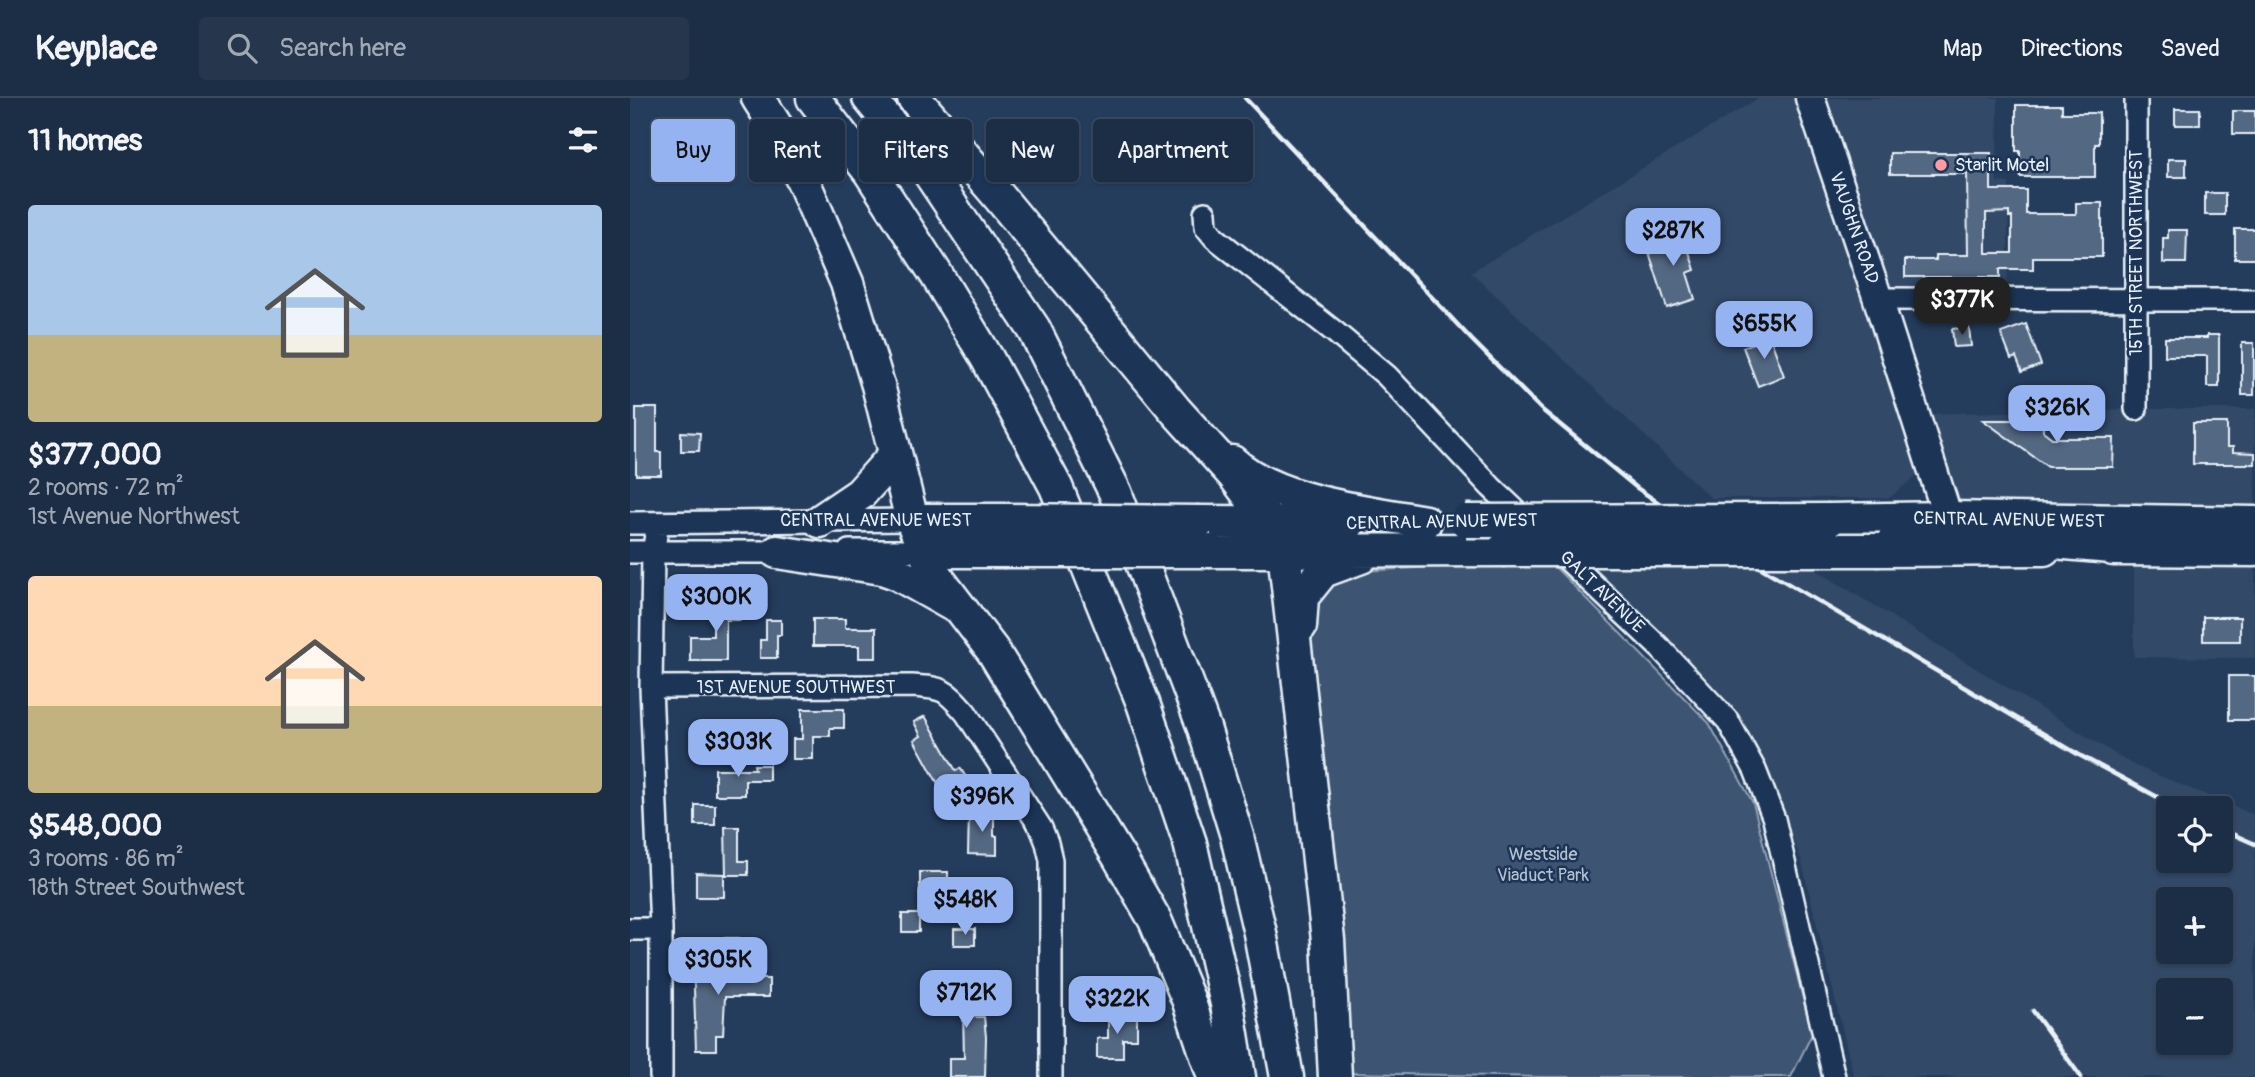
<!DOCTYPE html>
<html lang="en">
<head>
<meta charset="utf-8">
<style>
	:root { --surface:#1c2e46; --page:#25364d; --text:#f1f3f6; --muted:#a0a8b3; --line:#3a4a5f; --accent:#95b2f1 }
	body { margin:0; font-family:Pangolin,sans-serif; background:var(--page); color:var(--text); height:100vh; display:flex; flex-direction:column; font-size:26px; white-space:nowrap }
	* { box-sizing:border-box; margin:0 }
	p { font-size:23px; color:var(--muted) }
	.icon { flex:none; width:38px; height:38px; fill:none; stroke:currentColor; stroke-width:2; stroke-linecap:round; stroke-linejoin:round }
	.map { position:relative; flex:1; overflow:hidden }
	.panel { display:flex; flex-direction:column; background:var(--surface); width:630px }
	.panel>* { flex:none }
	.top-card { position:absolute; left:21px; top:21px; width:665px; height:63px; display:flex; gap:14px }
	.controls { position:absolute; left:1526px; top:698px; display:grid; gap:14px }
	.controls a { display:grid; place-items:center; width:77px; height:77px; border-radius:7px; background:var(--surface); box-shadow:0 2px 5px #0004,0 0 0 2px var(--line); font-size:35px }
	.price { position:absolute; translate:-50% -60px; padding:0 16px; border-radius:14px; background:var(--accent); color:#111; font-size:23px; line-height:46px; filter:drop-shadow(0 2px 4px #0008) }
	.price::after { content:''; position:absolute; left:50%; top:42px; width:21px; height:16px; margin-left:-10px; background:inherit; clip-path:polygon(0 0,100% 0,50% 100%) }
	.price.on { background:#222; color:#fff }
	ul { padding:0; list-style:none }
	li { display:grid; align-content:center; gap:14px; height:371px; padding:0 28px }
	li span { display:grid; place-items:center; height:217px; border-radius:7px; color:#555 }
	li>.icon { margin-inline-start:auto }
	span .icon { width:126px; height:126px; fill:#fffc; stroke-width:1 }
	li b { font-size:30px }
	h2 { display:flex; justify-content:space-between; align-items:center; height:84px; padding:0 28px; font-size:30px }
	.pill { padding:0 24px; border-radius:7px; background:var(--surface); box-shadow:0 2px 5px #0004,0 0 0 2px var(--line); font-size:24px; line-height:63px }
	.pill.on { background:var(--accent); color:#111 }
	header { display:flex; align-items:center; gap:42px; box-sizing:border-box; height:98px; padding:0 35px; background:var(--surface); border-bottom:2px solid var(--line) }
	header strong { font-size:33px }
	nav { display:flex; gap:38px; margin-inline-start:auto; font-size:24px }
	.search { width:490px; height:63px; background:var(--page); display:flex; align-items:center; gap:18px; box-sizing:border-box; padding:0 24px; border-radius:7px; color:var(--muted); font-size:26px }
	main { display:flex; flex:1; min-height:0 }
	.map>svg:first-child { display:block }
</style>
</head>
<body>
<header>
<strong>Keyplace</strong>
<div class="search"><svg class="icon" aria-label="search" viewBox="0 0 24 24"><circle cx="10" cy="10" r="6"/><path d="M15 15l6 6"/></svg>Search here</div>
<nav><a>Map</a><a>Directions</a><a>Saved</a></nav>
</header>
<main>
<section class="panel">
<h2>11 homes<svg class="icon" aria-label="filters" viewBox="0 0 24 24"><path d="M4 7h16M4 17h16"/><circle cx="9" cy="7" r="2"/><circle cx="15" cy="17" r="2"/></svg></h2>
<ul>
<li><span style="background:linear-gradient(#a9c7e8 60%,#c2b280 0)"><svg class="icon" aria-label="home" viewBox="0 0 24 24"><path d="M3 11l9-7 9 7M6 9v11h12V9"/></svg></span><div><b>$377,000</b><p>2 rooms · 72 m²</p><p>1st Avenue Northwest</p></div></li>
<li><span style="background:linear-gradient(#ffd9b3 60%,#c2b280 0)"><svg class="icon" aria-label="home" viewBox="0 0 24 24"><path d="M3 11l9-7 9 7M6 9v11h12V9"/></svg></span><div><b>$548,000</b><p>3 rooms · 86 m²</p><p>18th Street Southwest</p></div></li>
</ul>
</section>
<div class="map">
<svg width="1625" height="979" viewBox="0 0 1625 979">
	<rect width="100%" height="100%" fill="#253d5d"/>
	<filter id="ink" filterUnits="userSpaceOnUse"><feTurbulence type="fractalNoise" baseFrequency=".0143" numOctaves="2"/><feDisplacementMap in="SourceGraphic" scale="14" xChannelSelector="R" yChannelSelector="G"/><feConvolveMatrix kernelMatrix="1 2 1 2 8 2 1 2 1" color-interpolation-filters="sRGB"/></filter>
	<g filter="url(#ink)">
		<!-- built -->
		<path fill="#334a68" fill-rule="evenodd" d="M1129 0H1368L1367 84 1379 85 1377 201H1249L1290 316 1506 311H1625V425L1336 421 1292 320 1301 366 1259 400H1081L841 174Z
			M1504 451H1625V560L1504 559Z
			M1177 462 1191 475 1503 667 1625 717V979H1224L1171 761 1115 630 956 463ZM1538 710H1591V763H1538ZM1538 802H1591V854H1538ZM1538 892H1591V945H1538Z"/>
		<!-- green -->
		<path fill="#3e5472" stroke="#93a2b5" stroke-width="2" d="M919 463 1079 625 1123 705 1182 936 1161 979H911L720 975 675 528 690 493 730 473Z"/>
		<!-- building -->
		<path fill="#536782" stroke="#e8f1f8" stroke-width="2" fill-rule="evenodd" d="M1386 7H1432V15H1469V46H1465V79H1390V53H1386Z
			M1545 11H1570V27H1545Z
			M1603 13H1625V36H1603Z
			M1260 55H1361V92H1396V116H1446V105H1472V159H1403V171H1370V179H1275V162H1306V157H1338L1337 76H1260ZM1379 114V119H1382V155H1356V115Z
			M1538 61H1556V79H1538Z
			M1575 95H1595V117H1575Z
			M1605 131H1625V161H1605Z
			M1538 132H1557L1556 165H1533V140H1538Z
			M1052 133 1065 172 1057 175 1065 201 1037 210 1016 145Z
			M1396 226 1411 267 1392 274 1386 259 1381 261 1371 235Z
			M1339 229 1341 248 1324 249 1322 231Z
			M1577 237H1589V289H1577V258H1535V240H1577Z
			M1140 239 1154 278 1128 288 1113 249Z
			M1612 245H1624V297H1612Z
			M6 310H27V354H31V377H6Z
			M1353 322H1413V333L1422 340H1484L1483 369H1418Z
			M1563 325H1597V349H1603V354L1625 355V366H1563Z
			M51 334 70 335 69 353H51Z
			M83 503H111V522H96V563H60V538H83Z
			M1573 519H1610V543H1573Z
			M183 521H215V530H246V560H229V548H183Z
			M136 522H151V537H147V560H130V542H136Z
			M1599 578H1625V622H1599Z
			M172 611H214V630H200V638H183V661H163V641H172Z
			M295 618 326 673 330 670 340 685 316 700 284 642 291 638 284 624Z
			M124 667H139V682H115V697H85V671H125Z
			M65 707H85V727H65Z
			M339 713 364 714V738H367V757L338 756Z
			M95 729H109V763H118V777H96Z
			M290 774H318V796H290Z
			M66 775 94 776V799H66Z
			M272 816H289V834H272Z
			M324 831H345V847H324Z
			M91 840H109V855H91Z
			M63 859H100V881H139V899H95L93 937H86V952H66Z
			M328 878H345V919H354L356 939 355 979H319V960H334L333 912 297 913V902L328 901Z
			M478 917H507V941H493V960H467V940H478Z"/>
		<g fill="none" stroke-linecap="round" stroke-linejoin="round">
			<defs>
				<path id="minor" d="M575 115 576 129 585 140 706 235 757 278 861 389 901 427
					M1248 201 1625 202
					M1506 311V0
					M0 425 282 422
					M28 425 23 455 21 589 31 831V979
					M924 449 1030 550 1098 623 1125 672 1144 721 1204 979
					M219 453H296
					M0 454H159
					M21 589 282 588C314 590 315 591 336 615L411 730 417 745 421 762V979
					M0 831H31"/>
				<path id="major" d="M1180 0 1248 201 1318 420"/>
				<path id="highway" d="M128 0 149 33 174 85 217 185 248 287 282 422 305 477 363 553 489 759 525 822 558 901 584 979
					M183 0 240 74 306 176 357 260 426 389 513 605 560 745 597 906 609 979
					M239 0 296 70 404 231 485 394 574 630 607 738 630 835 657 979
					M284 0 366 95 546 313 603 376 639 424 654 453 698 842 705 979
					M602 364C647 405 737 413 795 424
					M282 422H378
					M1199 422 1318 420 1625 425
					M190 423 230 396 265 357
					M569 424 719 425
					M1390 441 1504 451
					M1483 451 1625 452
					M1250 452 1414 451
					M296 453H373
					M581 453 873 452
					M147 454 252 470 266 475 321 506
					M670 528 672 499 693 473 731 459"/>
			</defs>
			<!-- minor casing -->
			<use href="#minor" stroke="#e8f1f8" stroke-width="26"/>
			<!-- major casing -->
			<use href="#major" stroke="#e8f1f8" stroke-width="33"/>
			<!-- highway casing -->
			<use href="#highway" stroke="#e8f1f8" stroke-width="37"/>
			<!-- minor -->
			<use href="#minor" stroke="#1d3557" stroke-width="21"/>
			<!-- major -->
			<use href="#major" stroke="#1d3557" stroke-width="28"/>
			<!-- highway -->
			<use href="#highway" stroke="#1d3557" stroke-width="32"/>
			<!-- rail -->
			<path stroke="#e8f1f8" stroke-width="4.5" d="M615 0 842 242 911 311 1007 390 1070 433 1123 465 1451 658 1548 710
				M1591 731 1625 746
				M1403 913 1451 979"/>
			<defs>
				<path id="highway-bridge" d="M378 422 569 424
					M836 423 1199 422
					M873 452H1250
					M373 453H581"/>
			</defs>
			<!-- highway-bridge casing -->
			<use href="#highway-bridge" stroke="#e8f1f8" stroke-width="37" stroke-linecap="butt"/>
			<!-- highway-bridge -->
			<use href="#highway-bridge" stroke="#1d3557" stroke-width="32"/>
		</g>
	</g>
	<!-- markers -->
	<circle fill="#ff9aa2" stroke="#1d3557" stroke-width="2.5" cx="1311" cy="67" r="7"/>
	<g text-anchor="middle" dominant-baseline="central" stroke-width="5" stroke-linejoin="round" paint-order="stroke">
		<!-- poi labels -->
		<g font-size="18" fill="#e8f1f8" stroke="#1d3557" text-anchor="start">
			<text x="1325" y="67">Starlit Motel</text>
		</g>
		<!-- street labels -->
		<g font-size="18" fill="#e8f1f8" stroke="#1d3557">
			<text transform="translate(1224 130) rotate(71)">VAUGHN ROAD</text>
			<text transform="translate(1506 155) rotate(-90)">15TH STREET NORTHWEST</text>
			<text x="246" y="422">CENTRAL AVENUE WEST</text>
			<text transform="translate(1379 422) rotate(1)">CENTRAL AVENUE WEST</text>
			<text transform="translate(812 424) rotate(-1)">CENTRAL AVENUE WEST</text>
			<text transform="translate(972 494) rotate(44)">GALT AVENUE</text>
			<text x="166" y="589">1ST AVENUE SOUTHWEST</text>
		</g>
		<!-- park labels -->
		<g font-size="18" fill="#b5c2d0" stroke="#1d3557">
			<text x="913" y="756">Westside<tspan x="913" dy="21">Viaduct Park</tspan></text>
		</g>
	</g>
</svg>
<div class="controls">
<a><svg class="icon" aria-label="locate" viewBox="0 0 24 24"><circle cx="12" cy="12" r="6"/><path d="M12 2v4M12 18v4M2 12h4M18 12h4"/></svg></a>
<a>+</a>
<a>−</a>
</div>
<b class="price" style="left:1043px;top:170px">$287K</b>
<b class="price on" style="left:1332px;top:239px">$377K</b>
<b class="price" style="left:1134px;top:263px">$655K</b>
<b class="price" style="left:1427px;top:347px">$326K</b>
<b class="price" style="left:86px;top:536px">$300K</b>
<b class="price" style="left:108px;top:681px">$303K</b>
<b class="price" style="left:352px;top:736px">$396K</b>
<b class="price" style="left:335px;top:839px">$548K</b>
<b class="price" style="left:88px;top:899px">$305K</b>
<b class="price" style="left:336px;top:932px">$712K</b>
<b class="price" style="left:487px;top:938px">$322K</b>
<div class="top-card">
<a class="pill on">Buy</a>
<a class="pill">Rent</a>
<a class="pill">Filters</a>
<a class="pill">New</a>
<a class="pill">Apartment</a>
</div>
</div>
</main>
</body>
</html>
